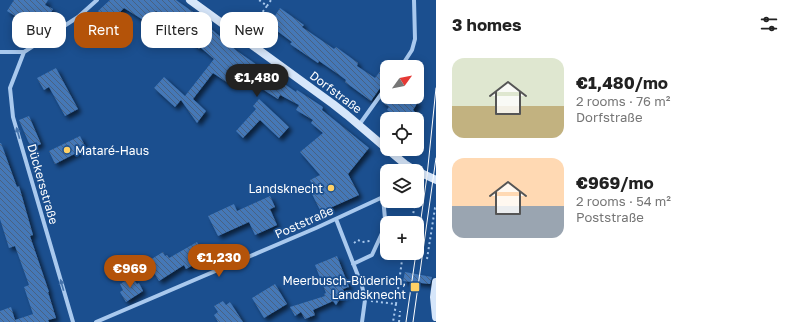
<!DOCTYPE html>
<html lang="en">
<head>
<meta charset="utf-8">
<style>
	:root { --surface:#fff; --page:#f6f6f6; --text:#222; --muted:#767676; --accent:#b45309 }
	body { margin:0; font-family:"Golos Text",sans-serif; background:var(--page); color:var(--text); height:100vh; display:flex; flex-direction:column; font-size:15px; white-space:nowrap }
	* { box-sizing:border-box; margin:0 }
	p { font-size:13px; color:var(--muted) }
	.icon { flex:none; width:22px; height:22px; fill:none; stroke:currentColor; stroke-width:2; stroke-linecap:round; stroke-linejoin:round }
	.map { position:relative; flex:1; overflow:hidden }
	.sheet { display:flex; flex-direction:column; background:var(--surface); width:360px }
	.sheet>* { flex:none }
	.banner { position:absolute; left:12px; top:12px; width:364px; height:36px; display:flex; gap:8px }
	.needle { width:26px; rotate:57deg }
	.buttons { position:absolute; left:380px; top:60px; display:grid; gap:8px }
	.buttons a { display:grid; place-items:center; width:44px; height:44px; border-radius:8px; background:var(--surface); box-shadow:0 2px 10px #0003; font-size:20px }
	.price { position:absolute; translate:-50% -34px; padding:0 9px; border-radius:14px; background:var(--accent); color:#fff; font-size:13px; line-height:26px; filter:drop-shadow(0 1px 2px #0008) }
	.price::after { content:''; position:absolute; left:50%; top:24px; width:12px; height:9px; margin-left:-6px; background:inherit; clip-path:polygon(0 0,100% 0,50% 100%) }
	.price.current { background:#222; color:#fff }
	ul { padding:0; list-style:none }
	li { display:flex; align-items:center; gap:12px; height:100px; padding:0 16px }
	li span { display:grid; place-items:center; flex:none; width:112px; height:80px; border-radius:12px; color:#555 }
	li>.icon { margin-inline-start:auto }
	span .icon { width:48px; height:48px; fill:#fffc; stroke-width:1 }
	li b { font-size:17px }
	h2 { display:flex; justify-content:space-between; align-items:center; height:48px; padding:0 16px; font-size:17px }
	.pill { padding:0 14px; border-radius:12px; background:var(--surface); box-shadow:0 2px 10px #0003; font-size:14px; line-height:36px }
	.pill.current { background:var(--accent); color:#fff }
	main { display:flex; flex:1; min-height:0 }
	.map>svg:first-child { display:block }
</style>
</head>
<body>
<main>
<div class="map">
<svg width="436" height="322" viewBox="0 0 436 322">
	<defs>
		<pattern id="building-back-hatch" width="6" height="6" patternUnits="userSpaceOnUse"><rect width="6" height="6" fill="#4478b7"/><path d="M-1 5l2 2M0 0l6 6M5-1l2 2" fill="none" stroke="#486282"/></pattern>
		<filter id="shadow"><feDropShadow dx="3.5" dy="3.5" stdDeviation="2" flood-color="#0009"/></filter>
	</defs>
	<rect width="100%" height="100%" fill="#1b4f8f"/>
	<!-- building -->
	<path fill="url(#building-back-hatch)" filter="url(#shadow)" d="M14 0H48L45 5 53 9 40 31 7 11Z
		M110 0H176L196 14 204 20 202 21 237 51 296 92 297 90 323 107 322 110 369 148 348 174 359 195 321 212 309 188 312 185 310 180 320 175 300 152 323 133 311 123 313 120 296 110 299 105 280 95 278 99 243 77 239 83 234 80 231 85 213 73 193 99 206 111 197 123 181 100 175 107 154 88 164 77 185 96 214 59 200 47 199 49 180 31 183 27 156 11 148 23 124 8 109 23 98 11Z
		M280 8 304 25 302 27 321 40 334 49 336 47 358 63 357 66 375 78 381 70 387 74V78L371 101 345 82 346 80 338 74 319 61 318 63 290 44 292 42 269 25Z
		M56 68 78 109 65 116 49 87 44 90 37 78Z
		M383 97H410L418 102 413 110 415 112 410 119H405L398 114 396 116 387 110 389 107 381 101Z
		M259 99 289 127 279 138 260 120 243 138 236 131 256 109 253 106Z
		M29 116 41 144 31 148 19 120Z
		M80 136 86 148 55 164 49 151Z
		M0 143H1L17 187 19 186 33 235 30 236 49 292H48L56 318 48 320 49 322H0V311L11 307 15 320 33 314 24 287 29 285 15 246 9 248 0 219Z
		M270 196 275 207 270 209 277 225 255 235 249 222 218 236 208 216 234 204 237 211Z
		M197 242 206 258 186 269 184 265 159 281 150 266 153 264 150 260 163 252 165 256 167 255 169 258Z
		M337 256 349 287 343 289 346 295 341 297 336 305 333 301 313 310 315 315 305 319 301 312 295 316 290 307 325 296 324 294 326 293 315 265Z
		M405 272 432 277 430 284 403 281Z
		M132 277 137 284 139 283 143 291 126 302 120 292 123 290 120 284Z
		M275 284 287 304 264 318 252 298Z
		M223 301 226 305 230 302 243 322H218L214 315 218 312 214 306Z"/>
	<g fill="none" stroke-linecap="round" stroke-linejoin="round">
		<!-- path -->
		<path stroke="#a9c9ee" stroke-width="2" stroke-dasharray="2 3" stroke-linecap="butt" d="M267 6 271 0
			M248 32 267 6 259 0
			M412 223 415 201
			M354 243 358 240 362 242 370 241
			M427 259 435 208H436
			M371 301 396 304 393 322
			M396 304 403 253
			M399 322 400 311"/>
		<!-- minor -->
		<path stroke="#a9c9ee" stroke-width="4" d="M0 52H24L78 17 97 0
			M24 52 10 88 13 117 73 322
			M401 67 412 50 415 39 414 0
			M359 125 387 86
			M402 171 405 164
			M336 219 362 286 365 300 362 322
			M353 264 372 255 383 231 385 219 383 197
			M96 322 316 228 383 197 387 193"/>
		<!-- secondary -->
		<path stroke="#d6e6fa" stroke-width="8" d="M190 0 333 104 347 115 387 149
			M387 149 405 164 416 171
			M417 171 436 180
			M436 282 434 297 436 317"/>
		<!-- tram -->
		<path stroke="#fff" stroke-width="1" d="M417 247 427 176 436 88
			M406 322 416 253
			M413 322 436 158"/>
	</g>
	<!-- one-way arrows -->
	<defs><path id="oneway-solid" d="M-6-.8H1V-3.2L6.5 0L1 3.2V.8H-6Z"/></defs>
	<g fill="#4674ac">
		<use href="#oneway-solid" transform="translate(18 133) rotate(-106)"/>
		<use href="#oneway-solid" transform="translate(62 285) rotate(-106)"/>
	</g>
	<!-- markers -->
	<g fill="#ffd166" stroke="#1b4f8f" stroke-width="1.5">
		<circle cx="67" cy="150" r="4"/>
		<circle cx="331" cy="188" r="4"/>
		<rect x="410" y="282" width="10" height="10" rx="2"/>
	</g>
	<g text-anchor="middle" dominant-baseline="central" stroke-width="3.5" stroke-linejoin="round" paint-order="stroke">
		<!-- street labels -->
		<g font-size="12" fill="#fff" stroke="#1b4f8f">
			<text transform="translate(336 92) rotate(37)">Dorfstraße</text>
			<text transform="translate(43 184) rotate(74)">Dückersstraße</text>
			<text transform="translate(304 222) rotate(-24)">Poststraße</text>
		</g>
		<!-- poi labels -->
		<g font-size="12" fill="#fff" stroke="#1b4f8f" text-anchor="end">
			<text x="75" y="150" text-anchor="start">Mataré-Haus</text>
			<text x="323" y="188">Landsknecht</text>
			<text x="406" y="280">Meerbusch-Büderich,<tspan x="406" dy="14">Landsknecht</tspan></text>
		</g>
	</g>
</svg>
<div class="buttons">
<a><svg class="needle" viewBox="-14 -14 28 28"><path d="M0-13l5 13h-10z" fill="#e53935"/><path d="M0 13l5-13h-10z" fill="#767676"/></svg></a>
<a><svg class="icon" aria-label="locate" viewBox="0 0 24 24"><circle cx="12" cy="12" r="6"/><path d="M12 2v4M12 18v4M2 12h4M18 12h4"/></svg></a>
<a><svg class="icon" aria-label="layers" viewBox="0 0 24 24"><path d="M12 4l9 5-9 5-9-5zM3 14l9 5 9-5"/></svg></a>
<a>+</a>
</div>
<b class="price current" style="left:257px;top:98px">€1,480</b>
<b class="price" style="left:219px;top:278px">€1,230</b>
<b class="price" style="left:130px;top:289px">€969</b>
<div class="banner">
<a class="pill">Buy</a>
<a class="pill current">Rent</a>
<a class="pill">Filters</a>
<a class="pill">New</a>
</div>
</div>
<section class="sheet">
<h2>3 homes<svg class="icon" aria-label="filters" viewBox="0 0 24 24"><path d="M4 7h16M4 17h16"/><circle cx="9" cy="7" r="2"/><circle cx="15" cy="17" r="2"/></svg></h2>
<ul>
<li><span style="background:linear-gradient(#dfe7d0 60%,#c2b280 0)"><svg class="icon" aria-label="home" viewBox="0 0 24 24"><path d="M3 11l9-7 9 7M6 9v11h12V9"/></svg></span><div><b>€1,480/mo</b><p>2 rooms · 76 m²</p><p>Dorfstraße</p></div></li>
<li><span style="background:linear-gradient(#ffd9b3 60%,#9aa5b1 0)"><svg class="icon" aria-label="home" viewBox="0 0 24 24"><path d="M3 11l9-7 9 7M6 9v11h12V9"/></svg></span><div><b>€969/mo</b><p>2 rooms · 54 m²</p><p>Poststraße</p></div></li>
</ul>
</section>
</main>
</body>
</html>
